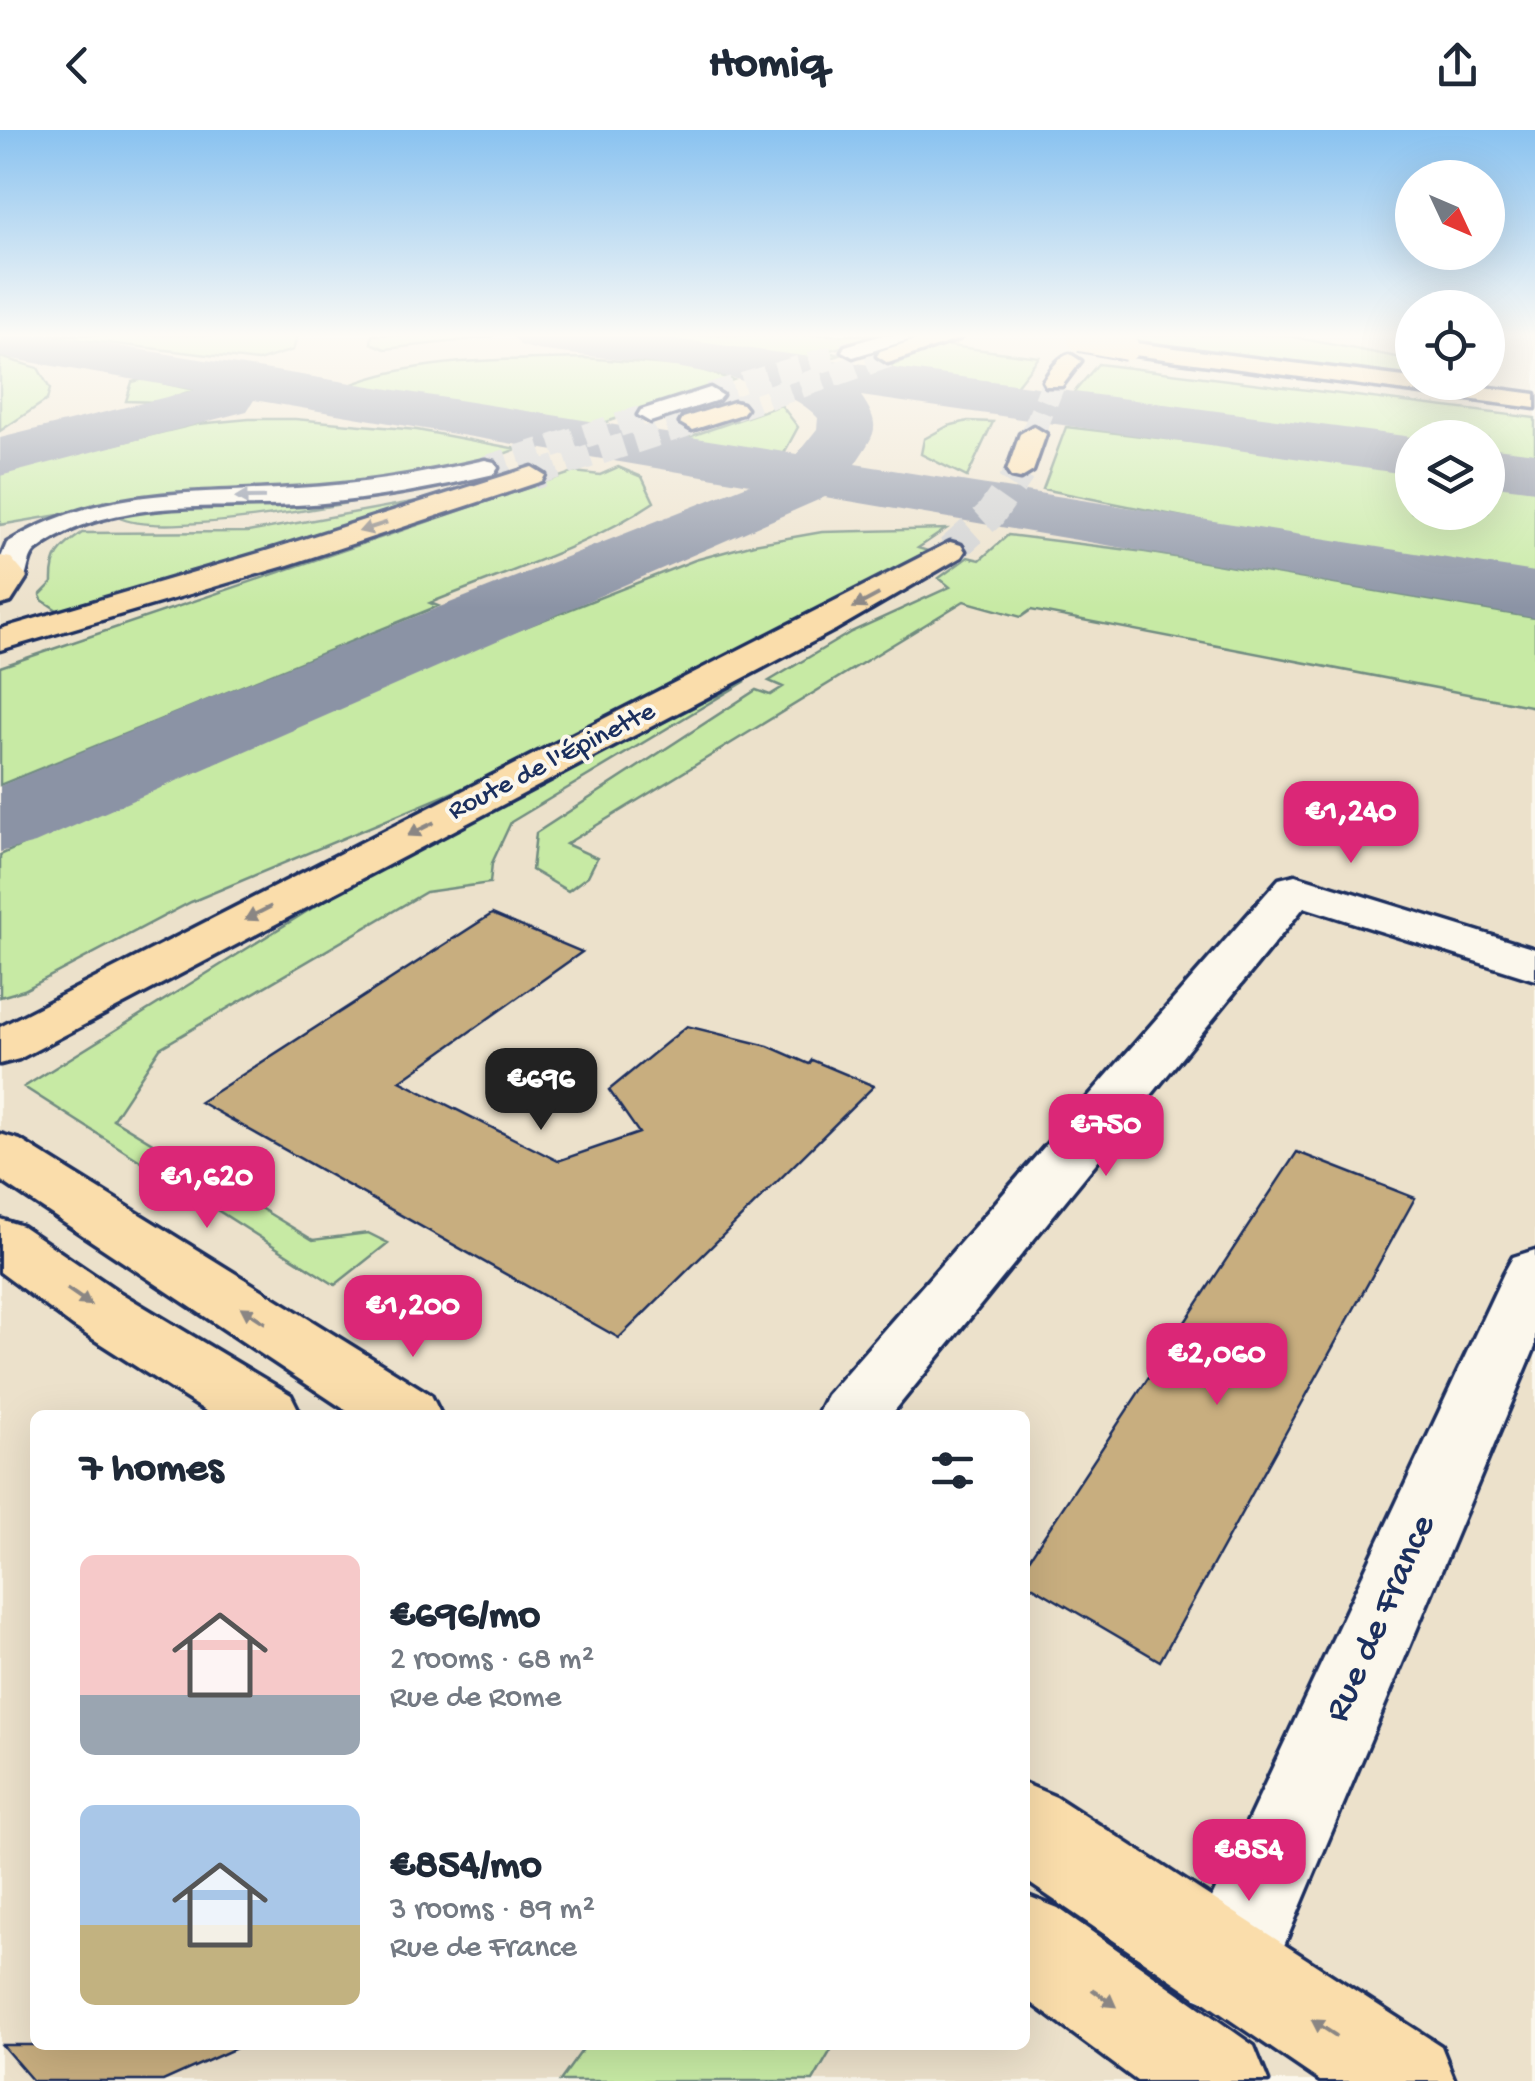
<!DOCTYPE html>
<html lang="en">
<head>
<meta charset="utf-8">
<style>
	:root { --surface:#fff; --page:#f2f2f3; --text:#1f2937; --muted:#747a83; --accent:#db2777 }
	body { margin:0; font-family:"Gochi Hand",sans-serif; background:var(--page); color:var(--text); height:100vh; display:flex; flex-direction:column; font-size:38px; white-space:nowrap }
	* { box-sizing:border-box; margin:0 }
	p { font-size:32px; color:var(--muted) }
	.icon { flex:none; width:55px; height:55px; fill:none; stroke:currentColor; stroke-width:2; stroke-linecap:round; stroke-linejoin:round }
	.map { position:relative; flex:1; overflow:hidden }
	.side { position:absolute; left:30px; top:1280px; width:1000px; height:640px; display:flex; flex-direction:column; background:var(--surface); border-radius:15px; box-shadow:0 10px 40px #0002 }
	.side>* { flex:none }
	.needle { width:65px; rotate:134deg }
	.buttons { position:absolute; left:1395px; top:30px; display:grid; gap:20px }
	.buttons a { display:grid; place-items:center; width:110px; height:110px; border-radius:50%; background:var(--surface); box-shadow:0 10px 40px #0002; font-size:50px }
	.price { position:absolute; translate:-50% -85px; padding:0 22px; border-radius:20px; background:var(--accent); color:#fff; font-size:32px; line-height:65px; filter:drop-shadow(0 2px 5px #0008) }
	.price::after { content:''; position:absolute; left:50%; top:60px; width:30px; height:22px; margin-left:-15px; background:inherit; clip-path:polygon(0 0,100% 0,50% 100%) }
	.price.current { background:#222; color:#fff }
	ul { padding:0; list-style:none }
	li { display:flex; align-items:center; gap:30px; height:250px; padding:0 50px }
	li span { display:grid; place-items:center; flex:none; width:280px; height:200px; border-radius:15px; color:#555 }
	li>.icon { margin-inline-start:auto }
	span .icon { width:120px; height:120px; fill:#fffc; stroke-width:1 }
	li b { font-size:42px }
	h2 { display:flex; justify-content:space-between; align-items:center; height:120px; padding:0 50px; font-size:42px }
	header { display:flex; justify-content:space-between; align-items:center; height:130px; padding:0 50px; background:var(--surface); font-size:45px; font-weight:800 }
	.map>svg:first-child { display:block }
</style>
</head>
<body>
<header><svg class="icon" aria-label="back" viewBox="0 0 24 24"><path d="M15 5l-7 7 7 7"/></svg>Homiq<svg class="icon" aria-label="share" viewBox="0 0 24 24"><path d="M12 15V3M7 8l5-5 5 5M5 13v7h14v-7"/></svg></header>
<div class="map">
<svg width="1535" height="1951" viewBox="0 0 1535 1951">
	<rect width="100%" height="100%" fill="#fbf7ec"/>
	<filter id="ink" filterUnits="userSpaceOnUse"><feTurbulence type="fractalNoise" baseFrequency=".01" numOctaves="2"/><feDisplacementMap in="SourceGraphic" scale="20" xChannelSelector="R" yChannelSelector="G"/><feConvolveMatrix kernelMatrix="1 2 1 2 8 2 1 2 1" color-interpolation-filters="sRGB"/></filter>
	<g filter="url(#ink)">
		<!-- built -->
		<path fill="#ece1cb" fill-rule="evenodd" d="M0 205H1412V252H1488V205H1535V1951H0ZM1412 308H1488V382H1412ZM35 1285H1025V1915H35Z"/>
		<!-- green -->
		<path fill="#c7eaa4" stroke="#718c81" stroke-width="2.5" d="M40 205H298L293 220 258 231Z
			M372 205H477L493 207 385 219 371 213Z
			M606 205H878L884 206 826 221 840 225 815 233Z
			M1131 205H1283L1412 230V252L1120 211Z
			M942 215 1039 227 1013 260 876 242Z
			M0 227 38 238 50 259 47 270 0 301Z
			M585 228 692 237 733 250 594 296 347 256C419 227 508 230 585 228Z
			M1098 234 1535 288V328L1488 322V308H1412V312L1070 267Z
			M144 249 194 260 158 272 126 271 132 252Z
			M781 275 798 297 783 325 680 310Z
			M249 289H295L417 300 517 319 461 340 405 352 117 375 0 395V342L197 294Z
			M968 291 993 292 967 347 921 324 924 309 948 296Z
			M1066 297 1412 338V382H1488V349L1535 355V446L1238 398 1043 359Z
			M618 337 642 347 654 372C586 418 506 442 430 473L438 476 0 655V537L574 342 600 345Z
			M397 362C350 375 156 409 118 387L149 379Z
			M428 369 434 371 63 484 42 470 40 465 52 453C51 426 60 418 82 403L248 402Z
			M946 399 918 418 928 421 904 434 898 444 537 627 191 772 24 860 0 867V725L383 553 695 430 754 414 822 402Z
			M1008 405 1145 422 1535 488V577L1031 480 1021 487 964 471 566 714 597 728 588 746 568 761 532 740 536 703 756 560 770 565 783 557 769 551 851 502 950 457 939 448 968 427 980 430Z
			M746 551 511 692 492 733 490 753 426 762 160 918 113 989 313 1110 368 1103 388 1113 335 1155 24 957 388 731Z
			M586 1915H834L813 1951H560Z"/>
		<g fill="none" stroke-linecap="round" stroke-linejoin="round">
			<!-- taxiway -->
			<path fill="#8b93a5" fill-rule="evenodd" d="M0 205H49L797 324 817 299 818 288C778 239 602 229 537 220L520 215 512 205H646L1412 307V345L861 266C883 298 875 303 855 334L1535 442V488L825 367 35 713 0 722V656L213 567 750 354 254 270 247 281 0 346V308L195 260 0 227Z
				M1488 317 1535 323V361L1488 355Z"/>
		</g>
		<!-- building -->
		<path fill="#c8ae7f" stroke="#1b2f5e" stroke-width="2.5" d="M492 784 582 822 400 951 558 1031 639 1003 609 960 687 896 768 916 809 934 812 930 874 956 619 1208 200 972Z
			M1297 1022 1415 1068 1160 1531 1025 1452V1435Z
			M2 1915H243L163 1951H33Z"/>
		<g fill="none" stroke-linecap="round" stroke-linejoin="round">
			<!-- minor-tunnel -->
			<path stroke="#cecfd0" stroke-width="24" stroke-dasharray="24 11" stroke-linecap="butt" d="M710 265 853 221
				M485 338 650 285"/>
			<!-- major-tunnel-far1 -->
			<path stroke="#cecfd0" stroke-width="24" stroke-dasharray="24 11" stroke-linecap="butt" d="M734 279 888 226
				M1033 304 1054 251
				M534 344 692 293"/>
			<!-- major-tunnel -->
			<path stroke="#cecfd0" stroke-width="30" stroke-dasharray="30 15" stroke-linecap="butt" d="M532 345 542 342
				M950 421 990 385 1020 342"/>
			<defs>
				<path id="minor" d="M883 205H914L911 209 853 227 842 221 845 216Z
					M710 258 722 265 718 270 650 292 638 285 641 280Z
					M485 330 494 332 498 338 494 344C435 358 374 369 313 374 224 381 113 363 37 420 27 427 29 443 22 454H0V430L7 413C101 356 191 365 296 358 360 355 423 344 485 330Z
					M1295 745 1535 819V850L1304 777 891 1285H817L827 1265 1279 749Z
					M1535 1120V1217L1262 1868 1229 1882 1196 1868 1182 1835 1196 1802 1504 1143 1513 1127Z"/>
				<path id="major" d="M932 205H962L959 209 888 233 877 226 880 221Z
					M1127 212 1412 248V252H1446L1535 264V278L1119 223 1116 218 1119 213Z
					M1070 224 1081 231 1062 256H1046L1043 251C1050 241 1058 227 1070 224Z
					M734 272 742 274 746 279 742 284 692 300 680 293 683 288Z
					M1033 296 1046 304 1033 341 1020 349 1011 347 1007 341 1020 304Z
					M532 337 545 345 542 351 288 435 0 520V499L266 421Z
					M950 412 961 415 965 421 961 427 835 500 19 929 0 934V897Z
					M0 426 11 428 27 447 11 472 0 475Z
					M0 1004 20 1010 431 1265 441 1285H353L0 1050Z
					M0 1089 22 1096 119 1162 291 1265 301 1285H212L73 1196 0 1142Z
					M1025 1654 1056 1667 1441 1916 1455 1951H1320L1025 1750Z
					M1025 1765 1058 1778 1254 1916 1268 1951H1137L1025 1868Z"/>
			</defs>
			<!-- minor casing -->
			<use href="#minor" stroke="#1b2f5e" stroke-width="7"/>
			<!-- major casing -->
			<use href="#major" stroke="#1b2f5e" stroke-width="7"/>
			<!-- minor -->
			<use href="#minor" fill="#fbf7ec" fill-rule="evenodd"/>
			<!-- major -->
			<use href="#major" fill="#faddab" fill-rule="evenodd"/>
			<defs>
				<path id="major-bridge" d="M1080 209 1127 218"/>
			</defs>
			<!-- major-bridge casing -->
			<use href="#major-bridge" stroke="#1b2f5e" stroke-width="28" stroke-linecap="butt"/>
			<!-- major-bridge -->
			<use href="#major-bridge" stroke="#faddab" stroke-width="24"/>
		</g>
		<!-- one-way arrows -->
		<defs><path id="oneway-solid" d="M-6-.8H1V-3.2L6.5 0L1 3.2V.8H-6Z" transform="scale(2.5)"/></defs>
		<use fill="#8b93a5" href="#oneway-solid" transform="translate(250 368) rotate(179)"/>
		<g fill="#8a8684">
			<use href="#oneway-solid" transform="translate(373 397) rotate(162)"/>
			<use href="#oneway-solid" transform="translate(866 471) rotate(152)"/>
			<use href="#oneway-solid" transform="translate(421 699) rotate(153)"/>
			<use href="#oneway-solid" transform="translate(258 783) rotate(153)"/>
			<use href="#oneway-solid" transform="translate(79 1167) rotate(35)"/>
			<use href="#oneway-solid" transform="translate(253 1185) rotate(-147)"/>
			<use href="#oneway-solid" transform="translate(1104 1868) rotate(36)"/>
			<use href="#oneway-solid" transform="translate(1324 1898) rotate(-147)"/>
		</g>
	</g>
	<!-- sky -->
	<linearGradient id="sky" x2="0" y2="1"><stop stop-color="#89c2f0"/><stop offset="0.43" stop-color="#fdfbf6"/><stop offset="1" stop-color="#fdfbf6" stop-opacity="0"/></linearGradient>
	<rect width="1535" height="478" fill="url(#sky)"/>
	<g text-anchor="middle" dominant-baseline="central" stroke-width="8" stroke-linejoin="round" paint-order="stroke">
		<!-- far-street labels -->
		<g font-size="28" fill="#1b2f5e" stroke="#fbf7ec">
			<text transform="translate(552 632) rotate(-27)">Route de l'Épinette</text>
		</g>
		<!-- near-street labels -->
		<g font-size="38" fill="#1b2f5e" stroke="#fbf7ec">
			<text transform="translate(1382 1489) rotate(-66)">Rue de France</text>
		</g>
	</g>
</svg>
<div class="buttons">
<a><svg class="needle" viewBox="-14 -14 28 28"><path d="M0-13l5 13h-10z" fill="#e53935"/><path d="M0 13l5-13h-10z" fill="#747a83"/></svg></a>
<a><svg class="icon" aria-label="locate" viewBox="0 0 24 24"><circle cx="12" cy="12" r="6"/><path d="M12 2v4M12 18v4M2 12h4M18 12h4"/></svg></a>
<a><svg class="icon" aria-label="layers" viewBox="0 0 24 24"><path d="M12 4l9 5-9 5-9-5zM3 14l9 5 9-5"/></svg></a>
</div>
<b class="price" style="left:1351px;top:736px">€1,240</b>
<b class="price current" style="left:541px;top:1003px">€696</b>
<b class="price" style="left:1106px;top:1049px">€750</b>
<b class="price" style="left:207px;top:1101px">€1,620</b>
<b class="price" style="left:413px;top:1230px">€1,200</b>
<b class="price" style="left:1217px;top:1278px">€2,060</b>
<b class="price" style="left:1249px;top:1774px">€854</b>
<section class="side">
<h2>7 homes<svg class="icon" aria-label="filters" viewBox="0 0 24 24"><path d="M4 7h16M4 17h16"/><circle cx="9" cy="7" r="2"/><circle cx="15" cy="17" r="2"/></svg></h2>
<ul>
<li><span style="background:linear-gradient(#f6c9c9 70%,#9aa5b1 0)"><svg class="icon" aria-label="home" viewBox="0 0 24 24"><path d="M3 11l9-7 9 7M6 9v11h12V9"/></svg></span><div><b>€696/mo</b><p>2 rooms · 68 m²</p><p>Rue de Rome</p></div></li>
<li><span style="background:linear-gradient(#a9c7e8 60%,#c2b280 0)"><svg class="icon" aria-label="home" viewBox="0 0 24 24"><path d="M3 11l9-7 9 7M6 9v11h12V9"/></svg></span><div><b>€854/mo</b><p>3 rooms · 89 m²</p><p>Rue de France</p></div></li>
</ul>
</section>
</div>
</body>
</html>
